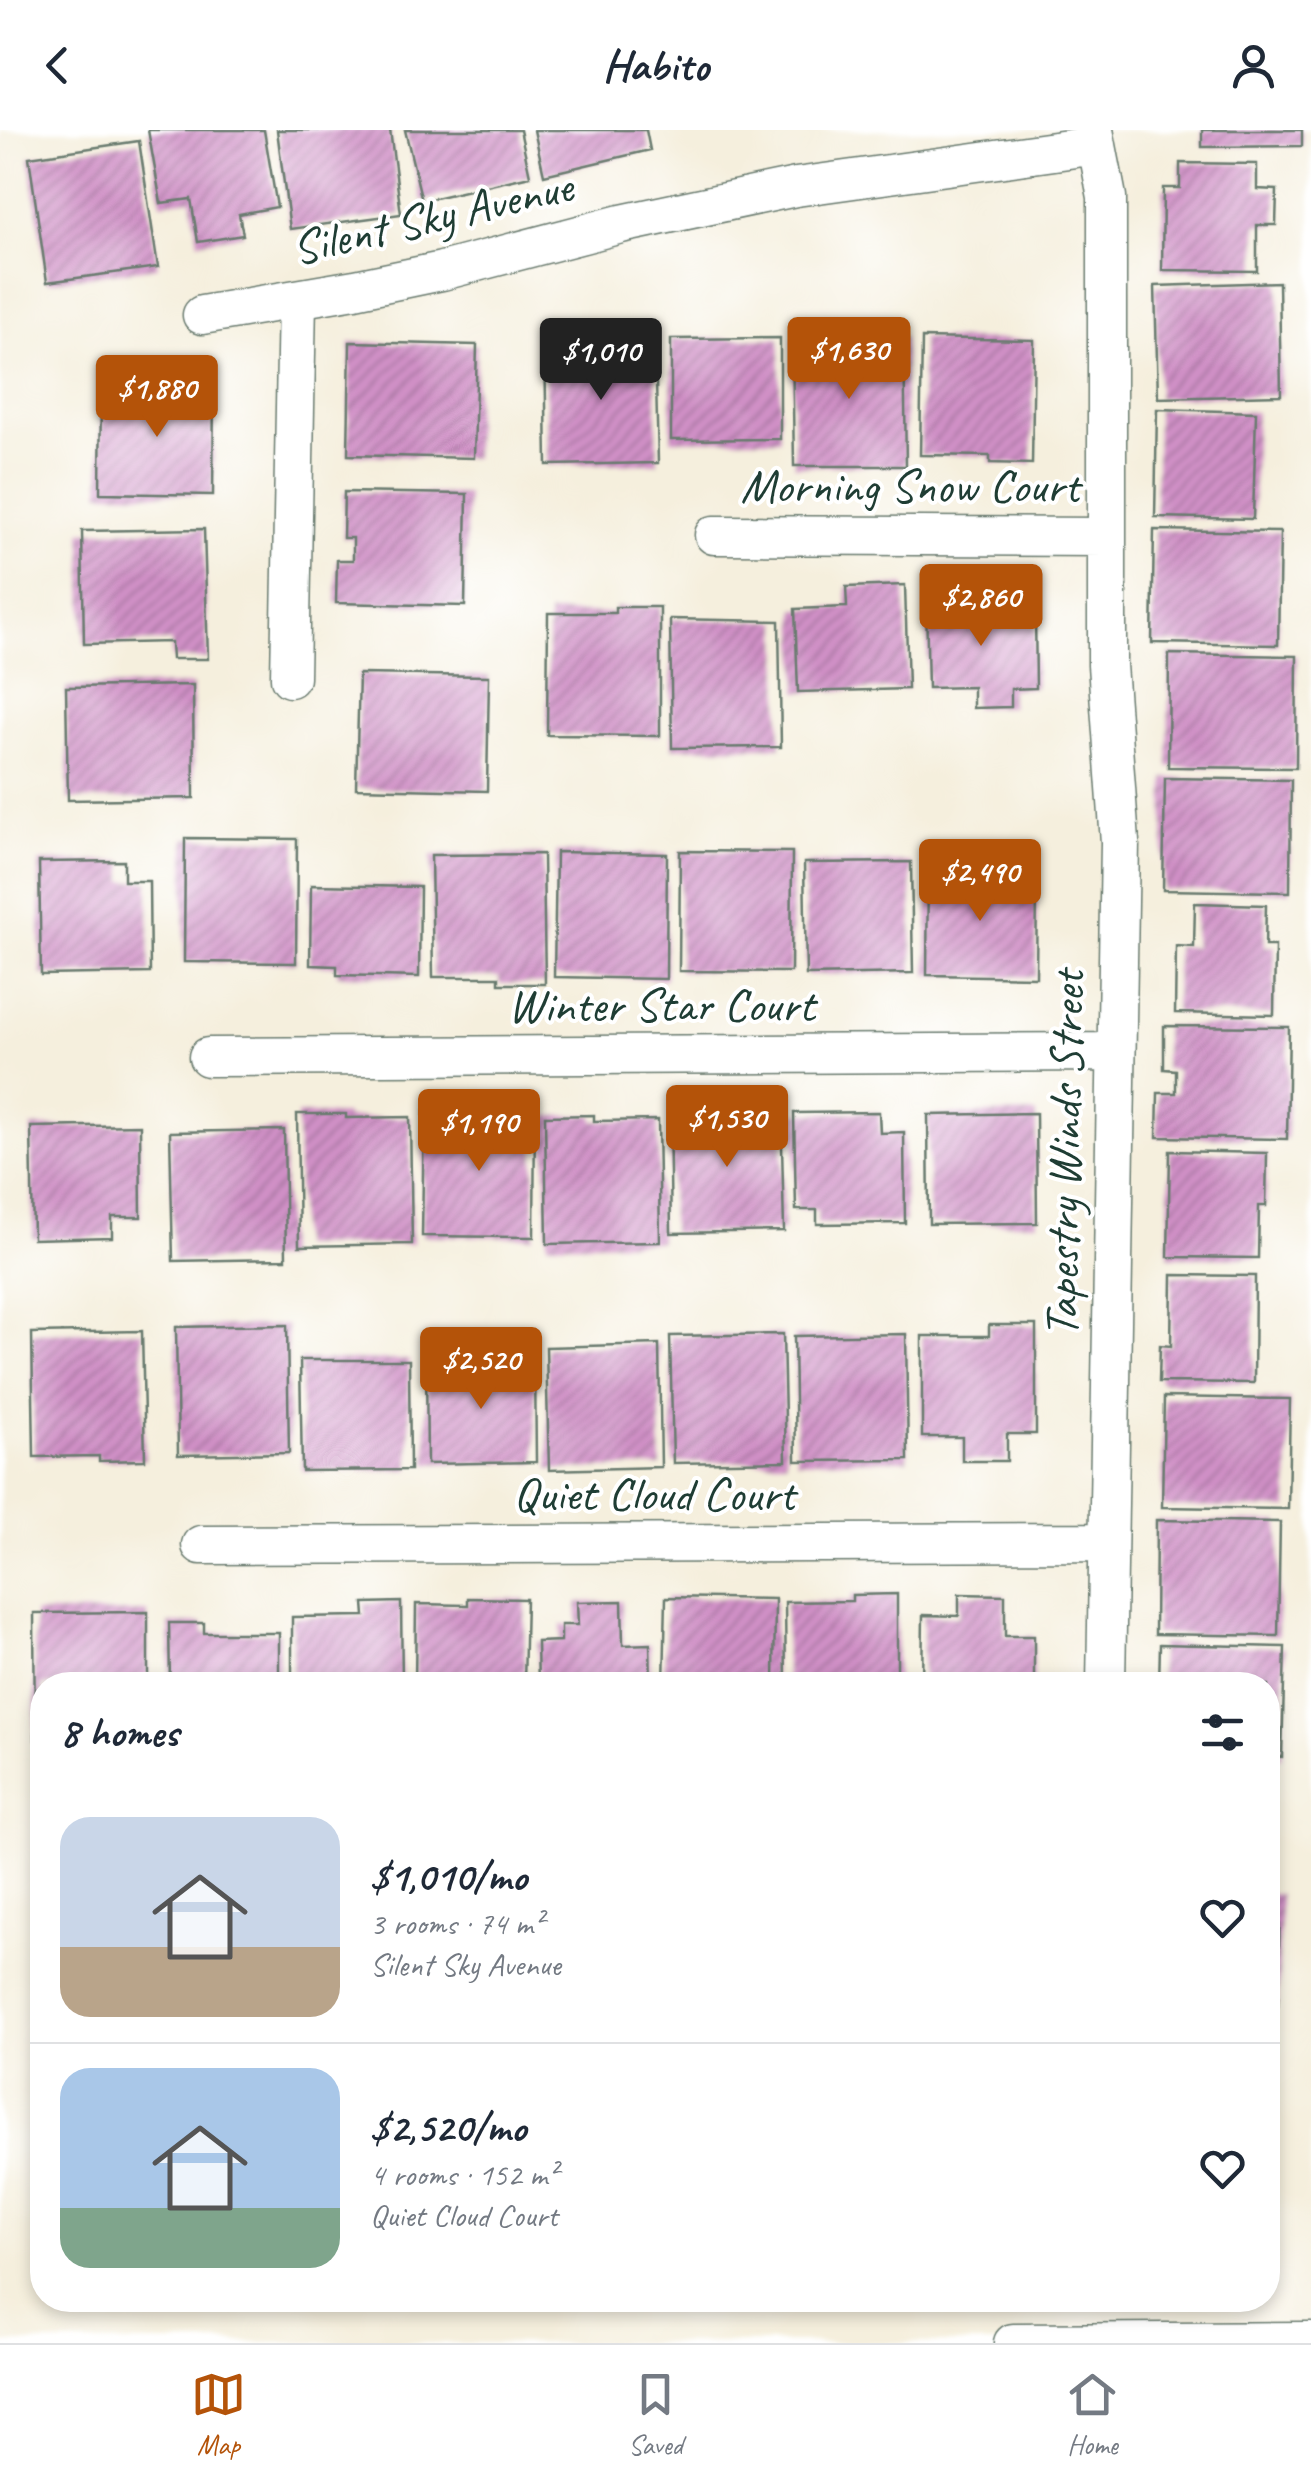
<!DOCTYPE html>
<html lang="en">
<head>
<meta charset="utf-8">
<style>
	:root { --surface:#fff; --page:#f2f2f3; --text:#1f2937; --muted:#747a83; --line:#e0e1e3; --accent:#b45309 }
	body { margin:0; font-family:Caveat,sans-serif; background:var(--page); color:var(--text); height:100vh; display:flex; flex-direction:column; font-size:38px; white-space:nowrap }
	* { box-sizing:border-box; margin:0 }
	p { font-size:32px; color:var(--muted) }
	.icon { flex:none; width:55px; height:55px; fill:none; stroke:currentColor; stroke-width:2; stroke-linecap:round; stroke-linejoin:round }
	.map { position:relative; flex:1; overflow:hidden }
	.sheet { position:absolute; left:30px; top:1542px; width:1250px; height:640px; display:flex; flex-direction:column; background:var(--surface); border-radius:40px; box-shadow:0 5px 15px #0003 }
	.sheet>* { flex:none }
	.price { position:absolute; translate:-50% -85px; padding:0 22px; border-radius:10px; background:var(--accent); color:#fff; font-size:32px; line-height:65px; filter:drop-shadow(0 2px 5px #0008) }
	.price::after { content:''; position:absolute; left:50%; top:60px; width:30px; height:22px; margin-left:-15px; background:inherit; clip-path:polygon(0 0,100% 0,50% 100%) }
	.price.current { background:#222; color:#fff }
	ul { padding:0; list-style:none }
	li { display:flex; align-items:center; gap:30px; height:250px; padding:0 30px }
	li+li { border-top:2px solid var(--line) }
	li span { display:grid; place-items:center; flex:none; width:280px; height:200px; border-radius:30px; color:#555 }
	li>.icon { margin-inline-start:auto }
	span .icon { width:120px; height:120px; fill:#fffc; stroke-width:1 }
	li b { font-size:42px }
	h2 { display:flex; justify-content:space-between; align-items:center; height:120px; padding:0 30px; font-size:42px }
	header { display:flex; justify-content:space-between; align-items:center; height:130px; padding:0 30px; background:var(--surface); font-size:45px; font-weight:800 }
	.tab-bar { display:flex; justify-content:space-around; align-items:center; height:140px; border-top:2px solid var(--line); background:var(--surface); font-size:28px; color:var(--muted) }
	.tab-bar a { display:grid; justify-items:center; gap:5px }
	.tab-bar .current { color:var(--accent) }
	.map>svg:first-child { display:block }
</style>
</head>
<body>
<header><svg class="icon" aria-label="back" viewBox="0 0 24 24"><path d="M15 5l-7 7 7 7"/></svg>Habito<svg class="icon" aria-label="person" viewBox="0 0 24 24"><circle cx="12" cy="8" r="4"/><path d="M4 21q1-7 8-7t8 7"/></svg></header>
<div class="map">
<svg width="1311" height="2213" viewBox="0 0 1311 2213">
	<defs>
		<pattern id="building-hatch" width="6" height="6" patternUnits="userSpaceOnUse" patternTransform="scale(2.5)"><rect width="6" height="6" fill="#d090c6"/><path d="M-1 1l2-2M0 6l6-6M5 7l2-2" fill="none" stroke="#a877a2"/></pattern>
	</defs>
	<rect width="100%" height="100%" fill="#fff"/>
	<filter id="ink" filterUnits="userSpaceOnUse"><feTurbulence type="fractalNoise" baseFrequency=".01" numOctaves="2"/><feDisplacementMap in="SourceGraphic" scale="20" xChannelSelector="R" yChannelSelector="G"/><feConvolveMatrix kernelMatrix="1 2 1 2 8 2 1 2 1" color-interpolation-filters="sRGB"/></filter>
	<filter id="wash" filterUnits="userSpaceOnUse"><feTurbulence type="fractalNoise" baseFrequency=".0048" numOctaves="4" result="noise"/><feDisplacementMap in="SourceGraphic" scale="40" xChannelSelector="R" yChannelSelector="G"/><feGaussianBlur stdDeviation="2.25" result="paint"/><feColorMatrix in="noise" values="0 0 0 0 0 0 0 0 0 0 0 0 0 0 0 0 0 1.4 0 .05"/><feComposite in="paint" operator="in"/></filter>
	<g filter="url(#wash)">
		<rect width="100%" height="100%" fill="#f5efdd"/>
		<g id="blocks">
			<!-- building -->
			<path fill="url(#building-hatch)" d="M148 0H264L277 77 239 84 243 105 198 112 191 69 161 73Z
				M277 0H390L401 84 290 99Z
				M405 0H520L530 46 422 71Z
				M534 0H646L650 20 544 45Z
				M1202 0H1302V16L1202 17Z
				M139 11 158 137 47 152 29 27Z
				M1180 33 1257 34V59L1277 60 1276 95H1257V141L1162 140 1163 58H1180Z
				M1279 152 1281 265 1158 268 1155 156Z
				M904 207 906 336H794L792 209Z
				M780 208V309L671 310V209Z
				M922 208 1034 210 1032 334 990 333V326L920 325Z
				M655 210 658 333 547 335 545 212Z
				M350 212 477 215 474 328 348 325Z
				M101 255 214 257 213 365 100 363Z
				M1157 279 1256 282 1253 389 1155 387Z
				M344 362 467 364 465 476 336 473 337 430H353V408H343Z
				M204 399 208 529H172L171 512 84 514 82 401Z
				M1154 400 1280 402 1278 515 1152 513Z
				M905 455 908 559 798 562 795 479 847 477 846 457Z
				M1010 470 1011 481H1035L1036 558 1011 559V577L973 578V557L928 558 926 472Z
				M615 477H660V606L547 605 548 483H615Z
				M670 489 779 491 781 617 672 618Z
				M1169 524 1297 526 1296 638 1168 637Z
				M359 544 489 546 487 661 356 658Z
				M193 555 194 668 68 670 66 557Z
				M1165 648 1291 650 1290 762 1163 760Z
				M185 708 297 709 296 833 184 832Z
				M680 721 792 722 791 842 679 841Z
				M556 722 667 724 666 849 554 847Z
				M543 724 545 854H499V847H433L431 725Z
				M124 731V751H149L150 843 41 845 39 732Z
				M911 732 913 843 806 845 804 733Z
				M928 736 1010 738 1009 756H1037L1036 847 927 845Z
				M311 755 420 757 419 847 337 845V836L310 835Z
				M1195 773 1266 775 1265 816H1275L1274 885 1175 883 1176 816 1194 817Z
				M1164 896 1289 897 1287 1009 1157 1007 1158 963H1176V940L1164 939Z
				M781 972 784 1101 671 1103 669 981 737 979V973Z
				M424 980 535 981 534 1107 422 1106Z
				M879 982 880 1003 904 1002 905 1093 817 1094V1080H796L794 983Z
				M1036 983 1037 1093 929 1094 928 985Z
				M297 984H346V988L410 987 412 1114 299 1116Z
				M594 985V991L658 990 660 1112 547 1114 545 986Z
				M140 995 141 1087H112V1107L33 1109 31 997Z
				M284 1000 286 1129 173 1131 170 1002Z
				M1170 1021 1267 1023 1266 1076H1259L1258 1128 1168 1127Z
				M1172 1145 1255 1146 1254 1253 1159 1252 1160 1215 1171 1216Z
				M287 1195 289 1323 178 1325 176 1197Z
				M989 1195H1036V1304H1007V1331H962V1307H922V1206H989Z
				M142 1201 145 1330 99 1331V1326L34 1327 32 1203Z
				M783 1204 786 1331 673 1333 670 1206Z
				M906 1204 908 1330 796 1331 794 1206Z
				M659 1214 661 1337 549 1340 546 1217Z
				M300 1230H409L410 1340 302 1341Z
				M535 1230 536 1332 427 1334 426 1232Z
				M1164 1267 1290 1269 1288 1379 1162 1377Z
				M1156 1390 1280 1392 1278 1506 1155 1504Z
				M897 1464V1555H786L785 1472 852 1471V1465Z
				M959 1464 1005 1465V1506H1034V1555H922L923 1485 959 1486Z
				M666 1467 775 1469 774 1555H664Z
				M468 1468 526 1469 524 1555H415L416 1474 468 1475Z
				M622 1471 623 1515 650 1514 651 1555H538L537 1512 561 1511V1495H578L577 1472Z
				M401 1472 402 1555H292V1487L365 1486 364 1473Z
				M148 1482V1555H42V1610H35L34 1483Z
				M169 1493H204V1503H279V1555H170Z
				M1160 1514 1285 1517 1282 1627 1268 1626V1555H1159Z
				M38 1709H42V1818H37Z
				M1268 1764H1280L1278 1876 1268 1875Z
				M1268 1887H1273L1271 1998H1268Z
				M34 1974H42V2056H33Z"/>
		</g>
	</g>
	<g filter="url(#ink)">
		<use href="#blocks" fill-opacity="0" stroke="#6a7b6f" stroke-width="2.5"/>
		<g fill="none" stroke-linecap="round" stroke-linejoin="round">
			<defs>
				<path id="minor" d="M1094 0 1107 67V535L1120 712 1106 1555
					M202 185 355 159 442 141 621 94 796 57 1097 15
					M714 405 1106 407
					M290 548 297 169
					M208 927 1116 922
					M201 1415 1108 1412
					M1013 2213 1311 2211"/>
			</defs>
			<!-- minor casing -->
			<use href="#minor" stroke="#6a7b6f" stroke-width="41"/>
			<!-- minor -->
			<use href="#minor" stroke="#fff" stroke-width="38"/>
		</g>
	</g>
	<g text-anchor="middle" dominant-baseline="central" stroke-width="8" stroke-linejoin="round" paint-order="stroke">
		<!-- street labels -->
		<g font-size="48" fill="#1f3d34" stroke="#fff">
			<text transform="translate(432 87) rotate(-13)">Silent Sky Avenue</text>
			<text x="910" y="356">Morning Snow Court</text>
			<text x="661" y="875">Winter Star Court</text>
			<text transform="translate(1064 1024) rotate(-89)">Tapestry Winds Street</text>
			<text x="654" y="1364">Quiet Cloud Court</text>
		</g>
	</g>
</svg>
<b class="price" style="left:849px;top:272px">$1,630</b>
<b class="price current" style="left:601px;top:273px">$1,010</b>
<b class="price" style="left:157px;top:310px">$1,880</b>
<b class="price" style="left:981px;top:519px">$2,860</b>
<b class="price" style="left:980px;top:794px">$2,490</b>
<b class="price" style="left:727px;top:1040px">$1,530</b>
<b class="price" style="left:479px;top:1044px">$1,190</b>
<b class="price" style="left:481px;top:1282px">$2,520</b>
<section class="sheet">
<h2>8 homes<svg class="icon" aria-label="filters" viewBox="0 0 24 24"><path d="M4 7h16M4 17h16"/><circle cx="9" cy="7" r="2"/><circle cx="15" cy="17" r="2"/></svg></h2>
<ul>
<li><span style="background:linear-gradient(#c9d6e8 65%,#b9a48a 0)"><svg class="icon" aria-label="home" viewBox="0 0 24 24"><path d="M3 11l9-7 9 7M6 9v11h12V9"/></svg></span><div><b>$1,010/mo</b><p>3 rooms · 74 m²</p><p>Silent Sky Avenue</p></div><svg class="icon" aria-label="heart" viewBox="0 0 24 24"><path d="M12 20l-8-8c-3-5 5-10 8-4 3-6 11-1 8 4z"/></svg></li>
<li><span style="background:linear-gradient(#a9c7e8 70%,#7fa58c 0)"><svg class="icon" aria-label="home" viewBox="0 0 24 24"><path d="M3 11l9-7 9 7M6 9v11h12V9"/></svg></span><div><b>$2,520/mo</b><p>4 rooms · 152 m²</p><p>Quiet Cloud Court</p></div><svg class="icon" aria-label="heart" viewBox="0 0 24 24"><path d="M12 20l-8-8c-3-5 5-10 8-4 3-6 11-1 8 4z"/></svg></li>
</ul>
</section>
</div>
<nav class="tab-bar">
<a class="current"><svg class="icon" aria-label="map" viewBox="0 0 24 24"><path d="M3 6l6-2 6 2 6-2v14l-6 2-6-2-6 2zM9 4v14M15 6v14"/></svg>Map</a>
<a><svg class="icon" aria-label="saved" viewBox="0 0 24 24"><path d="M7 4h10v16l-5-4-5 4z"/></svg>Saved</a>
<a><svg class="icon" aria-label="home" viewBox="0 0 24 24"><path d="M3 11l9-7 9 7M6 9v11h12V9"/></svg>Home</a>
</nav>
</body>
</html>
